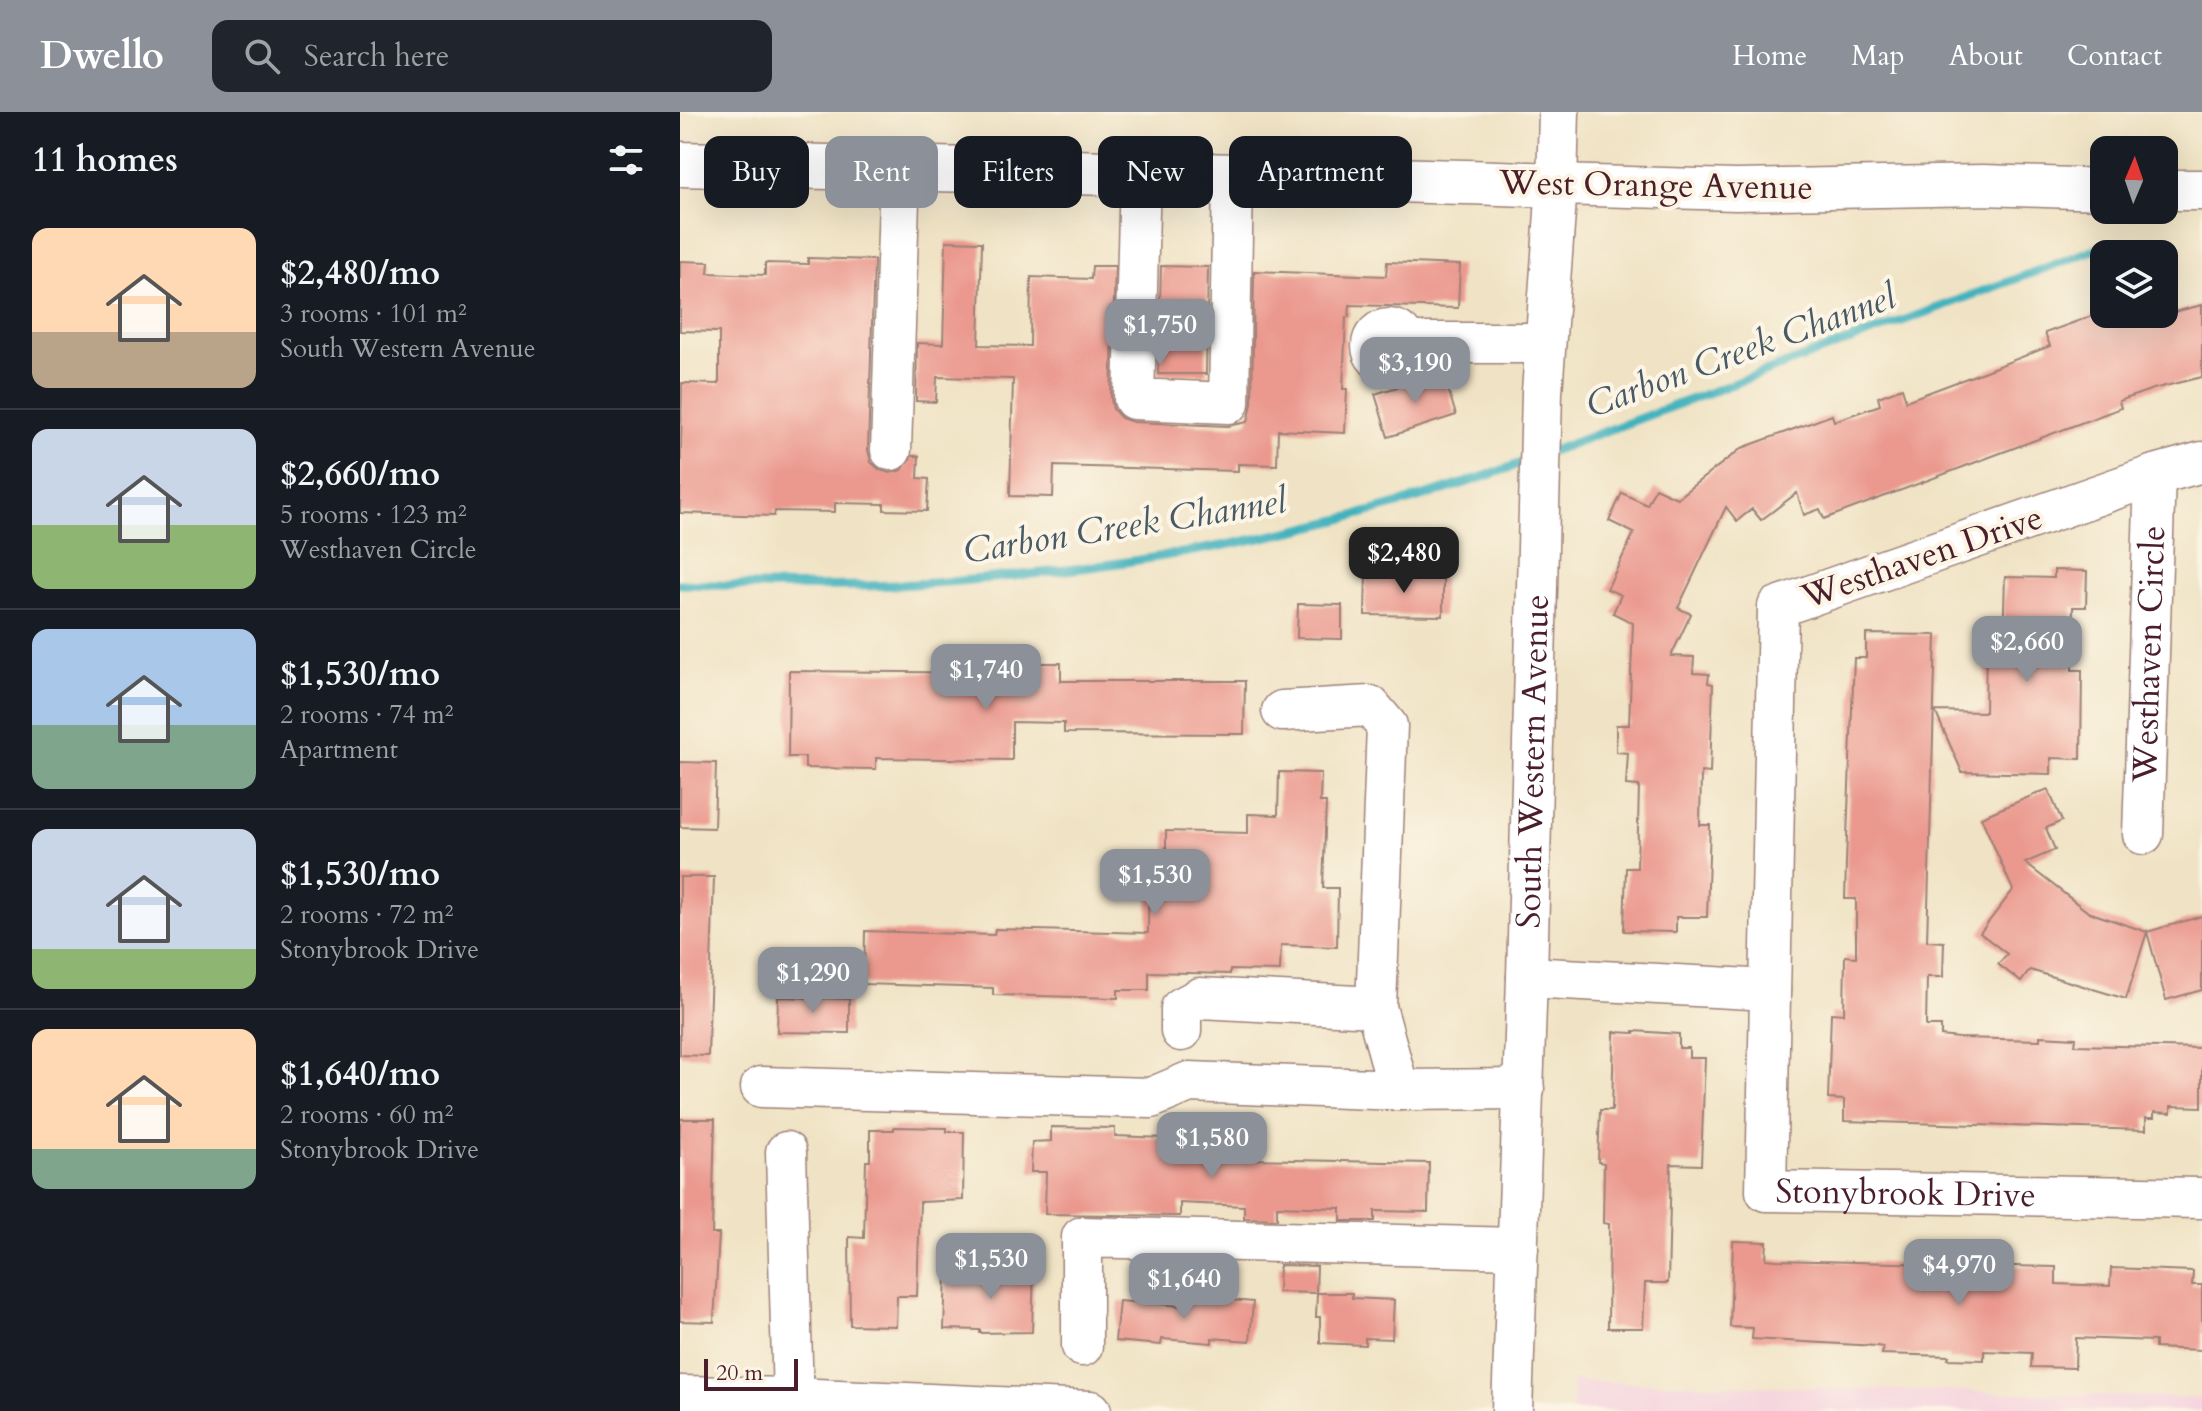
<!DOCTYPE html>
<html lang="en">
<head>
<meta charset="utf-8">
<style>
	:root { --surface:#171b24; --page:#20242c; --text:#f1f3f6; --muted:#9ea1a6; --line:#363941; --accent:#8c9099 }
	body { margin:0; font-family:Cardo,serif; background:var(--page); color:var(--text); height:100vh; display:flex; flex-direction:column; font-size:30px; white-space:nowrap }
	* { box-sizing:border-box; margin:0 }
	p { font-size:26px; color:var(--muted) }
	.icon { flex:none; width:44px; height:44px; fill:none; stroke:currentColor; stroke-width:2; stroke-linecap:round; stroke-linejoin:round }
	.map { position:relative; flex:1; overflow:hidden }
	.side { display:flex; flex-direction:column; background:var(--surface); width:680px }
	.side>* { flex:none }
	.top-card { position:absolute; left:24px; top:24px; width:760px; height:72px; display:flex; gap:16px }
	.needle { width:52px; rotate:2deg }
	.buttons { position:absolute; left:1410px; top:24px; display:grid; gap:16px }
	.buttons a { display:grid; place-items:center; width:88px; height:88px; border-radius:16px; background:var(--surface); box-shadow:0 8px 32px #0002; font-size:40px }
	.scale { position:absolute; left:24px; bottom:20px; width:94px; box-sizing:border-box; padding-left:8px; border:4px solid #4a1f2b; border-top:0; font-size:22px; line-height:28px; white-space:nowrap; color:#4a1f2b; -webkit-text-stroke:6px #fcf5e5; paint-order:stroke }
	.price { position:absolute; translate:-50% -68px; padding:0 18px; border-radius:16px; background:var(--accent); color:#fff; font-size:26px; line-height:52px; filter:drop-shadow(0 2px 4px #0008) }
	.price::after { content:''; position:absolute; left:50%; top:48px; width:24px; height:18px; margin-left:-12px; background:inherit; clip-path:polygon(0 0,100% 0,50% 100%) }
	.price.current { background:#222; color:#fff }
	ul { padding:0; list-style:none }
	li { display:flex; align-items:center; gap:24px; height:200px; padding:0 32px }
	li+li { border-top:2px solid var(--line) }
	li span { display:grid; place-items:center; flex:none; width:224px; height:160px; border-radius:16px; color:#555 }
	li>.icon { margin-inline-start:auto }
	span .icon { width:96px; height:96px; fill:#fffc; stroke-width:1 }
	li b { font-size:34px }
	h2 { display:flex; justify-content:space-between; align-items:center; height:96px; padding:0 32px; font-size:34px }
	.tag { padding:0 28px; border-radius:16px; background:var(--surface); box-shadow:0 8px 32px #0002; font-size:28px; line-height:72px }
	.tag.current { background:var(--accent); color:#fff }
	header { display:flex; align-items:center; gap:48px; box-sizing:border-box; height:112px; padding:0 40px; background:var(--accent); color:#fff }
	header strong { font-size:38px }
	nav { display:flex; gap:44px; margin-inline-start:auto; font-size:28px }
	.search { width:560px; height:72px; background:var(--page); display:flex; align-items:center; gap:20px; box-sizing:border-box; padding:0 28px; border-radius:16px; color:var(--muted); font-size:30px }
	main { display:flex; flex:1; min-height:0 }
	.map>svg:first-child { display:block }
</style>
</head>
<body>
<header>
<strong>Dwello</strong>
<div class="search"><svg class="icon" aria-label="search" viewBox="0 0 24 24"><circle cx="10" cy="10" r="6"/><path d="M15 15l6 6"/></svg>Search here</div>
<nav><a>Home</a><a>Map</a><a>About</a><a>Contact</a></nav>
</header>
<main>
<section class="side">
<h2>11 homes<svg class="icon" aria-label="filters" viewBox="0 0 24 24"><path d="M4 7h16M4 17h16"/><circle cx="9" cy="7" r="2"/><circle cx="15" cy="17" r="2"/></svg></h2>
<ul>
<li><span style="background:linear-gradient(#ffd9b3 65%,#b9a48a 0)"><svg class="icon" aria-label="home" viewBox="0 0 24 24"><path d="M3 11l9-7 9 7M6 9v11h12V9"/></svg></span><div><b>$2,480/mo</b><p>3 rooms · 101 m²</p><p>South Western Avenue</p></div></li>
<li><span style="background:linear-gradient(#c9d6e8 60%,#8fb573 0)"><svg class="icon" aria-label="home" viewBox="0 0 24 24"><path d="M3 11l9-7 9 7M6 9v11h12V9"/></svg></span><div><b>$2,660/mo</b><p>5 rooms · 123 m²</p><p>Westhaven Circle</p></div></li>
<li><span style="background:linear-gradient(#a9c7e8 60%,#7fa58c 0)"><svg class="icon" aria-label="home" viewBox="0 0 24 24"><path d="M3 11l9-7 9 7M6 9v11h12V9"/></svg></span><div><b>$1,530/mo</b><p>2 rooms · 74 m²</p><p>Apartment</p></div></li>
<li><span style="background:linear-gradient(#c9d6e8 75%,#8fb573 0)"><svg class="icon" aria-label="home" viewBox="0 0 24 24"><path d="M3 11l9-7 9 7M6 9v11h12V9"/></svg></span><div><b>$1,530/mo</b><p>2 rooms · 72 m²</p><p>Stonybrook Drive</p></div></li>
<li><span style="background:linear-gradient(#ffd9b3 75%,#7fa58c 0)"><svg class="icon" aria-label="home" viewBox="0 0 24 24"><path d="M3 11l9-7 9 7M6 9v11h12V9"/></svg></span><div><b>$1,640/mo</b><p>2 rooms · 60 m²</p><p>Stonybrook Drive</p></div></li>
</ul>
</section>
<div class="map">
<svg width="1522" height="1299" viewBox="0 0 1522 1299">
	<rect width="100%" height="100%" fill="#fcf5e5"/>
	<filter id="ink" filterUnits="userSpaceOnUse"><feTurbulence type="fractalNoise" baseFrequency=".0125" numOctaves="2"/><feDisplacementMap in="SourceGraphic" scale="16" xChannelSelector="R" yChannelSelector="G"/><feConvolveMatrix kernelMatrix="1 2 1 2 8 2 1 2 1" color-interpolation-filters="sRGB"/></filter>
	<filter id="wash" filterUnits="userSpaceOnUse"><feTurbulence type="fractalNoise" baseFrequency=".006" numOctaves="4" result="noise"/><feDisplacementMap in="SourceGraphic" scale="32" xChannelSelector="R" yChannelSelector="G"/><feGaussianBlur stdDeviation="1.8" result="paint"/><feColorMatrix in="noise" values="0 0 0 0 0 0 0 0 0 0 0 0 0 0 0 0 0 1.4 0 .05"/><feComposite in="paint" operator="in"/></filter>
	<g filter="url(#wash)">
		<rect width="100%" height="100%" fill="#f0e3c5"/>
		<!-- built -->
		<path fill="#f4cfde" d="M893 1269 1522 1286V1299H892Z"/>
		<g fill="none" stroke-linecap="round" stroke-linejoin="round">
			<!-- stream -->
			<path stroke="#43b2be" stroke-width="9" d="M872 339 1427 133
				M0 472C96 475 194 477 290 468 479 452 673 415 850 348"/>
		</g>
		<g id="blocks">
			<!-- building -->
			<path fill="#eb998e" d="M266 129 302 130 299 233 350 234 351 165 411 167 412 154H435L431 287 433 297 441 306 453 310 548 314 568 310 572 291 574 159 706 164 707 150 780 153 778 196 670 193 669 205H666L663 277H667L665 321 598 318 597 353 558 352V359L374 354 373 385 330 384 333 267 257 265 256 290 236 289 237 231 263 232Z
				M128 146 194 148 188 338 191 350 200 358 210 361 222 358 232 344H239L238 366 249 367 247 399 204 398V392L155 391V400L95 399 94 404 0 401 2 271 39 272V220L0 219V149L29 150 28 161 85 163V151L128 152Z
				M481 154 528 155 526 262H478Z
				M1522 193V265L1473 277 1439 289 1441 296 1144 407 1140 397 1124 403 1117 381 1081 408 1072 397 1057 409 1046 395 998 496 1011 502 991 544 1014 545 1013 561 1029 562 1028 571 1033 572 1030 661 1021 660 1020 713H1030L1027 805H996V820L944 819 946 756H957L959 674 946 673 948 641 936 640V613H949L953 511 933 501 941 483 927 477 954 421 929 409 942 381 967 393 975 376 997 386 1062 336 1152 303 1154 309 1200 293 1198 285 1222 276 1226 289 1303 260 1370 234 1365 221 1417 202H1486Z
				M763 261 776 303 708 325 695 282Z
				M1374 458 1407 459 1406 495H1393L1392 558H1402L1401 647 1371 646V662L1282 660 1255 599 1305 600 1306 533 1320 534V528H1323L1325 465 1374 466Z
				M686 461 763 462V504L685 503Z
				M618 492 662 493V527L617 526Z
				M1186 522 1256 523 1247 829 1264 830 1263 865H1247L1246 914H1261V924L1279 926 1360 928V924L1396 926 1395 933 1522 936V995L1491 994V1001L1474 1000V1006H1466V1018L1164 1009V988L1148 987 1151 901 1164 902 1165 844 1176 845V787H1165L1166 751 1174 546H1186Z
				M333 551H381V569H565L564 622 384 621V611L332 610V648L196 646V657L125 656V645H108L109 559 332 561Z
				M0 650 36 651 34 716 0 715Z
				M599 660 641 661 640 690H646L643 776H658L657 835 601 833 600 859 550 858V862L469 860V878H438V886L313 883V876L184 872 185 819 314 823 315 817 468 821 469 744 486 745V719L568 721V702L598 703Z
				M1368 677 1382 709 1366 716 1375 738 1345 751 1408 800 1467 820 1522 804V878L1486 888 1467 820 1446 887 1350 858 1341 870 1318 852 1327 842 1300 821 1333 778 1301 705Z
				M0 765H34L28 944 0 943Z
				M98 885 169 887V921L97 920Z
				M954 919 999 922V936H1009V946H1025L1021 1053 991 1052 988 1171H965L963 1216H928L929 1112 923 1111 924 1051 918 1050 920 998H932L934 920 954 921Z
				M0 1007H35L32 1122H39L34 1210 0 1209Z
				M214 1015 267 1016V1020H284L283 1088 240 1090 237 1184H217L216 1214 170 1213 169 1125 184 1126 186 1049H190V1018H214Z
				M371 1015 435 1016V1024L485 1026V1045L749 1051 748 1100 695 1099V1109H661V1096L597 1094V1107L564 1106V1094L500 1091V1104L365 1102 366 1060H351L352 1030 371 1029Z
				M1053 1129 1087 1130 1086 1147 1096 1148 1376 1155V1172L1430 1174 1431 1156 1513 1159 1512 1173H1522V1238L1475 1236V1229L1396 1226 1395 1256 1351 1255 1352 1241 1304 1239V1248L1268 1247 1269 1244 1202 1242 1203 1235 1197 1234 1072 1227 1073 1216 1050 1215Z
				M599 1153 637 1154 636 1181 598 1180Z
				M299 1154 354 1156 352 1220 300 1221V1218L264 1217 266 1163 299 1164Z
				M637 1181H672V1186L714 1188 712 1227 685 1226V1233L640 1231V1205H636Z
				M501 1184 573 1190 570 1229 532 1226V1231L482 1227 481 1233 435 1229 439 1189 501 1194Z"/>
		</g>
	</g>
	<g filter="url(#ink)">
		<use href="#blocks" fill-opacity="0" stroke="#9d8178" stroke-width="2"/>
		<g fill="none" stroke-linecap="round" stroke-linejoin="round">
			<defs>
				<g id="minor">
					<path d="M460 63 454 287 549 291 553 66"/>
					<path d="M877 73 1056 78 1303 73 1424 77"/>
					<path d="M1484 78H1522"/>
					<circle cx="709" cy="234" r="17"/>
					<path d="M726 231H865"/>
					<path d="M211 338 220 57"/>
					<path id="s1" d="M1522 350 1475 363 1098 495 1086 1079 1522 1086"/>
					<path d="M602 599 690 594 707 614 696 895 719 978"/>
					<path id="s2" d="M1463 722 1475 363"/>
					<path d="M847 865 1090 878"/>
					<path d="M501 919V896L520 886 696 895"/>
					<path d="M81 975 471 986 509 970 719 978 844 977"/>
					<path d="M106 1040 113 1286"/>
					<path d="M402 1234V1125L838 1136"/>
					<path d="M0 1284 113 1286 411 1299"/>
					<path id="s3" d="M832 1299 847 865 862 280 877 73 879 0"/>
				</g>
				<path id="major" d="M0 52C292 58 585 63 877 73"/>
			</defs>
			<!-- minor casing -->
			<use href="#minor" stroke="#9d8178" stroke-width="43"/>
			<!-- major casing -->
			<use href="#major" stroke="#9d8178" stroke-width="47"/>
			<!-- minor -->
			<use href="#minor" stroke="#fff" stroke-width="40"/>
			<!-- major -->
			<use href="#major" stroke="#fff" stroke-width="44"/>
		</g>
	</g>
	<g text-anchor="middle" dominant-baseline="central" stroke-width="8" stroke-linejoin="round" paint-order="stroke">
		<!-- street labels -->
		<g font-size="34" fill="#4a1f2b" stroke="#fcf5e5">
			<text transform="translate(976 73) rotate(1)">West Orange Avenue</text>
			<text transform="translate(1242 445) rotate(-19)">Westhaven Drive</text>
			<text stroke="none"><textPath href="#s2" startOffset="180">Westhaven Circle</textPath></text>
			<text stroke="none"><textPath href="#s3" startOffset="650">South Western Avenue</textPath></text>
			<text stroke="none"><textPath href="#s1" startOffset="1172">Stonybrook Drive</textPath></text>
		</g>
		<!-- water labels -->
		<g font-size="36" font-style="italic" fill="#475a66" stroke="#fcf5e5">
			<text transform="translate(1061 239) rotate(-20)">Carbon Creek Channel</text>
			<text transform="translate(445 414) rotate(-9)">Carbon Creek Channel</text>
		</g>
	</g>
</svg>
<div class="buttons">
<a><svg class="needle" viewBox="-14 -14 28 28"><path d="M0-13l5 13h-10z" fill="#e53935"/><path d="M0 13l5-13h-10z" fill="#9ea1a6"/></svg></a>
<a><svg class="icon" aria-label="layers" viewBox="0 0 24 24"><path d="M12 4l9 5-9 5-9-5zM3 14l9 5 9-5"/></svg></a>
</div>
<div class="scale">20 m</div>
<b class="price" style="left:480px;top:255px">$1,750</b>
<b class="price" style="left:735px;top:293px">$3,190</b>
<b class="price current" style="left:724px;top:483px">$2,480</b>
<b class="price" style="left:1347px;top:572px">$2,660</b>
<b class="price" style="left:306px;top:600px">$1,740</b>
<b class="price" style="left:475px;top:805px">$1,530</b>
<b class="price" style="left:133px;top:903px">$1,290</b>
<b class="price" style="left:532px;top:1068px">$1,580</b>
<b class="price" style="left:311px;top:1189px">$1,530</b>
<b class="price" style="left:1279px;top:1195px">$4,970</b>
<b class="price" style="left:504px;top:1209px">$1,640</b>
<div class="top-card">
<a class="tag">Buy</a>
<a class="tag current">Rent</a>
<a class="tag">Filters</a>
<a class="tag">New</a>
<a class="tag">Apartment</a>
</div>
</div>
</main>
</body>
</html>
